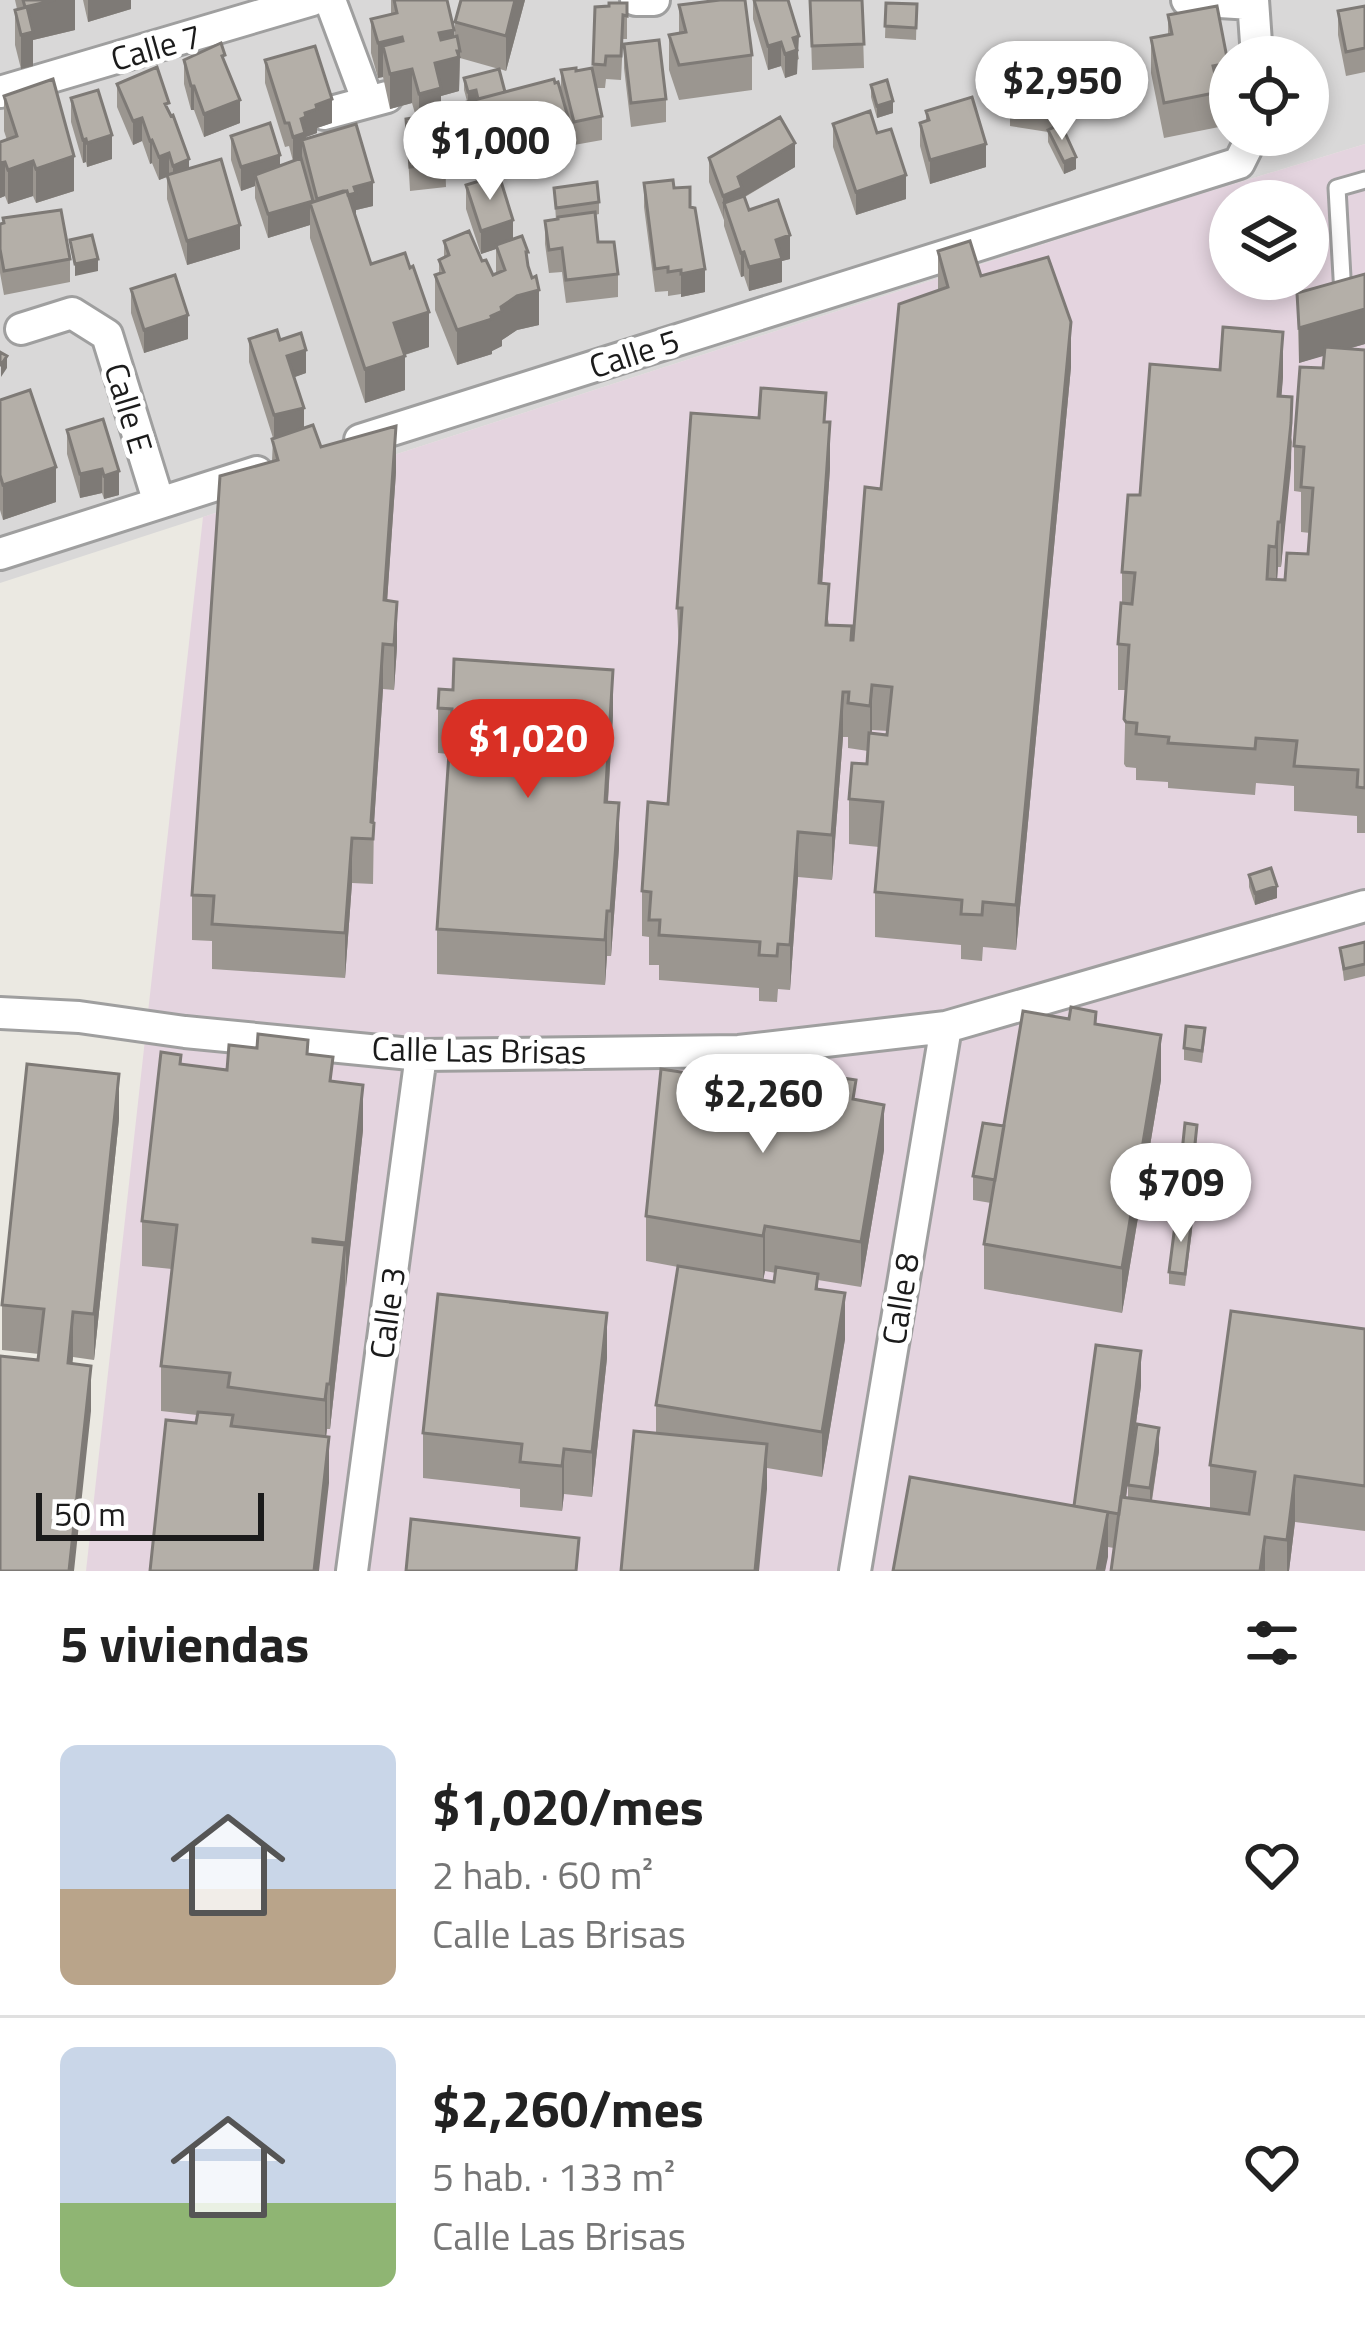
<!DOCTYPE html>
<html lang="es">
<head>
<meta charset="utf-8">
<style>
	:root { --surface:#fff; --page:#f6f6f6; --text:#222; --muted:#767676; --line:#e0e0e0; --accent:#d93025 }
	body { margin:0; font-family:"Titillium Web",sans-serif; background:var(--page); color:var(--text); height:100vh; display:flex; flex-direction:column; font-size:45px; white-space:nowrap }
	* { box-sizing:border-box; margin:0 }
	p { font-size:39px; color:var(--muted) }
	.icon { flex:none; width:66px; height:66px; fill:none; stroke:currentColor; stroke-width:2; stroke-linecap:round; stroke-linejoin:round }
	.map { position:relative; height:1571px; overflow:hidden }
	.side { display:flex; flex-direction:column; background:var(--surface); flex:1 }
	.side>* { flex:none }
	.tools { position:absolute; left:1209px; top:36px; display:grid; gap:24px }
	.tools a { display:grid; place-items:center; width:120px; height:120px; border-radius:50%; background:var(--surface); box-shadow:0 6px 18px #0003; font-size:60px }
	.scale { position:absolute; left:36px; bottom:30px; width:228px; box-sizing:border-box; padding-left:12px; border:6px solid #1b1b1b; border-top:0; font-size:33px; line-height:42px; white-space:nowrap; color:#1b1b1b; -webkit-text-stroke:9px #fff; paint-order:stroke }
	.price { position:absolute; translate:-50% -102px; padding:0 27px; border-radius:42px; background:#fff; color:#222; font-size:39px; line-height:78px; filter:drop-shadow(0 3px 6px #0008) }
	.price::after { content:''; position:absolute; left:50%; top:72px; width:36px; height:27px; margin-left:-18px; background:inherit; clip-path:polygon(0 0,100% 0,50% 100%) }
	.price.current { background:var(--accent); color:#fff }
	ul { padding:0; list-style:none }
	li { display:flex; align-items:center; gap:36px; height:300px; padding:0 60px }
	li+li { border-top:3px solid var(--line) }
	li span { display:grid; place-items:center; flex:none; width:336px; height:240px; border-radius:18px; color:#555 }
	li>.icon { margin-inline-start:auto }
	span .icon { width:144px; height:144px; fill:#fffc; stroke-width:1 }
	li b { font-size:51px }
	h2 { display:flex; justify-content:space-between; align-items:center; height:144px; padding:0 60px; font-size:51px }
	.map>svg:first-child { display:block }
</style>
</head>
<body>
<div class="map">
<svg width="1365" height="1571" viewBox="0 0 1365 1571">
	<rect width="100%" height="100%" fill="#ebe9e2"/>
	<!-- residential -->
	<path fill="#d9d8d8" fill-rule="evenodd" d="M0 0H1365V144L1145 211 0 583ZM1230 57H1308V135H1230Z"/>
	<!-- industrial -->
	<path fill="#e4d4df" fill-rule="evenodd" d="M1365 144V1571H86L203 517 1145 211ZM1230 201H1308V279H1230Z"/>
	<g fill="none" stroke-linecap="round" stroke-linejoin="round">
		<defs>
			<path id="service" d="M1365 180 1337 188 1343 295 1365 290"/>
			<path id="minor" d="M330 0 368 102
				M636 0H654
				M1187 0 1252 4
				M1253 0 1257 57
				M0 92 312 0
				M324 114 387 97
				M21 329 72 313 107 335 159 503
				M360 440 1239 163 1253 135
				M0 554 257 472
				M0 1013 79 1017 185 1032 421 1055 739 1051 946 1027 1365 906
				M352 1571 421 1055
				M855 1571 946 1027"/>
		</defs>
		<!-- service casing -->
		<use href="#service" stroke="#9f9f9f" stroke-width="21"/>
		<!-- minor casing -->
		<use href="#minor" stroke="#9f9f9f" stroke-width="36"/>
		<!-- service -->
		<use href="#service" stroke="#fff" stroke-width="15"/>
		<!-- minor -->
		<use href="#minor" stroke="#fff" stroke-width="30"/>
	</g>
	<!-- wall -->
	<path fill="#9b9690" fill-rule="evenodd" d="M15 0H75V30L33 40V66L21 69 15 45V10L17 9Z
		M83 0H131V9L88 22Z
		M391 0H447L454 37 455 22 461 0H525L506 71 500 69 505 92 555 83 561 91V70L593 69 595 7 627 3V39H623L621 80 606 79 605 88H597L602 116V140L574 145 570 132V147L520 161V168L477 180 463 126V103L467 101 464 90V78L499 69 460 58 459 91 441 96V114L444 123 446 187 410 191 406 119 416 117 412 103 390 109 383 77 378 78 371 53V19L391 14Z
		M753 0H788L799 59 797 60V74L785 78 781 66 768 70 753 19Z
		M810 0H862L864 68 812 70Z
		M886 3 917 4 916 40 885 38Z
		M679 5 752 55V90L679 100 669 70V35L679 33Z
		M1365 6V72L1346 76 1338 35V11Z
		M1168 15 1228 98 1219 100V127L1164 138 1151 73V38L1168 35Z
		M624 44 666 99V122L631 127 624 68Z
		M184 60 225 63 240 123 204 137 194 110H191L184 84Z
		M265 60 332 123 317 128V133L306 137V139L373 206 356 210 355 217 371 264 429 347 405 355V390L365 403 310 238V225L268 238 255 198V186L241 191 231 160V136L280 166 293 161 289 146 285 147 265 83Z
		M117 84 169 112 189 169 240 249 187 265 167 199V177L159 180 152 163 150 164 142 141 133 145 117 107Z
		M871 85 893 113 877 118 871 97Z
		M1064 88 1059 125 1076 169 1064 174 1048 142V132L1010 126V102Z
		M4 96 74 191 36 203 33 196 8 204 5 196 0 198V142L7 140 4 131Z
		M71 98 112 159 87 167 86 162 83 163 71 122Z
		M926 111 986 167 930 184 920 146V123L926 121Z
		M833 124 906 199 856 215 833 147Z
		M709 158 795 167 745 197 749 210 790 259 782 261V282L749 291 744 276 741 277 724 226V220L709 182Z
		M644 183 674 188 690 207 705 292 681 297V294L668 296V291L655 292 644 207Z
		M466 185 513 239 528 266 539 325 517 330 502 340V346L492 351V354L457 365 435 310V275L439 274V260L444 258V241L482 261 493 275 496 274V249L481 254 466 209Z
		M554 188 599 202V214L595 215 598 242 618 274V297L566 303 562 272 549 273 545 244V221L556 220Z
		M0 224 70 259V282L4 295 0 273Z
		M938 251 981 276 1071 367 1016 950 983 947 982 961 961 959V945L875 937V892L879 847 849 844V799L867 764 868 751 848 748V737H843L832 880 798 877 790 990 778 989 777 1002 759 1001V988L659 980V965H649V937L642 936V891L668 804 679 653 677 608 826 422 830 468 822 584 829 625 853 640 881 489 938 290ZM872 730 888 731 887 735 871 734Z
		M1365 274V344L1347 349 1365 350V833H1357V816L1294 811V786L1256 783 1255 795 1168 788V782L1136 780V768L1126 767 1124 764 1126 690H1118V644L1122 603V572L1140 495 1283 377 1281 396 1292 442 1281 567H1278L1277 580H1285L1308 554 1310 533 1301 532V492L1294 491V446L1323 368 1324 355 1299 363 1297 293Z
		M131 289 188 339 144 353 131 313Z
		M249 339 280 340 306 373 294 377 304 428 321 447 396 472 387 601 397 647 394 690 383 689 374 822 373 884 352 883 345 978 212 969V941L192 940V895L272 461 273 438 249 362Z
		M0 400 56 502 3 520 0 510Z
		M67 430 119 471V495L104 499 102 493 80 498 67 454Z
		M438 708 613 715 608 802 619 848 611 956H607L605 985 437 974V929L449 754 438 753Z
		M1249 875 1277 898 1255 905 1249 887Z
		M1365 942V976L1344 981 1340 948Z
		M1096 1024 1161 1080 1122 1313 984 1289V1244L991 1203 973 1200V1176L1004 1126Z
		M1205 1039 1202 1063 1184 1060V1048Z
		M308 1054 333 1082 363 1130 330 1429H327L326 1437 329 1483 196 1423 197 1415 161 1411V1366L172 1269 142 1266V1221L181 1064 227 1070Z
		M856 1100 884 1150 861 1287 818 1280V1289L845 1339 822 1477 767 1468V1489L656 1433V1405L678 1267 646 1261V1216ZM765 1271 776 1273 774 1282 763 1280Z
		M119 1119 94 1360 73 1357 72 1364 91 1411 39 1354 2 1350V1305Z
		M1197 1137 1195 1155 1199 1168 1195 1201 1181 1200 1184 1164H1182V1152Z
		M1192 1230 1185 1286 1169 1284V1272Z
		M1365 1329V1531L1295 1522 1289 1571H1111L1114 1548 1108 1547 1105 1571H893L1074 1506 1141 1386 1126 1497 1128 1498V1485L1159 1451 1152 1501 1210 1509V1465Z
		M607 1358 592 1497 564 1494 562 1511 520 1507V1489L423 1478V1433Z"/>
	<!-- shaded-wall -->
	<path fill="#7e7a76" d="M55 0H75V30L33 40V66L21 69V35L25 7Z
		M88 0H131V9L88 22Z
		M515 0H525L506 71V36Z
		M454 30V58L457 51H460L459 91 441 96V123L419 129V94L435 63 439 33Z
		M799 36 797 74 785 78V54L793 38Z
		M402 37 412 69V103L390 109V74L383 46V77L378 78V43Z
		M781 42V66L768 70V46Z
		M1228 63V98L1219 100 1213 66Z
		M1064 64V88L1058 133V110Z
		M191 86H194V110H191Z
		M476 90V102L468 104V92Z
		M332 99V123L317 128V133L306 137 305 154 302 142V158L293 161V137L301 119 316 105Z
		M240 100V123L204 137V114Z
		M893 101V113L877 118V106Z
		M142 118V141L133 145V121Z
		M570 124V147L520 161V168L477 180V156L518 138Z
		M112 135V159L87 167V143Z
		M86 139V162L83 163V140Z
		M152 140V163L150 164V141Z
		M795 143V167L742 198 724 203 723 220V196L738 177Z
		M986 144V167L930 184V160Z
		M169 153V176L159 180V157Z
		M280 155V179L255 175V186L241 191V167Z
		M74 156V191L36 203V169Z
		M1076 157V169L1064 174V162Z
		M189 159V182L173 189V166Z
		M33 161V196L8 204V170Z
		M5 162V196L0 198V163Z
		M906 175V199L856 215V192Z
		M373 182V206L356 210V217L345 220V196L354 187Z
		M313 201 310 203V225L268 238V214Z
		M513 220V244L496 245V249L481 254V231Z
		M240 225V249L187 265V241Z
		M790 235V259L782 261V282L749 291V267L776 240Z
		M744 252V276L741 277V253Z
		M98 259V271L75 276V264Z
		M705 269V292L681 297V274Z
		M539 290V325L517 330 502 340V346L492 351V354L457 365V330L517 296Z
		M1365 309V344L1299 363V328Z
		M429 312V347L394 358V323Z
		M188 315V339L144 353V330Z
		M1071 322V367L1016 950V905Z
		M1283 332V377L1278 441V396Z
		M306 350V373L287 380V356Z
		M7 356V368L1 377V365Z
		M405 356V390L365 403V369Z
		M1292 397 1291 468 1281 567V522Z
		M304 408V432L274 439V415Z
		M830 422V468L819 629V583Z
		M396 426V472L384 646V600Z
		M56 467V502L3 520V485Z
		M102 469V493L80 498V474Z
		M119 471V495L104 499V476Z
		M1278 522V567L1276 592V547Z
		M397 602V647L394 690V645Z
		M383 644V689L373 839 371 822Z
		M613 670V715L605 847V802Z
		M872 685V730L870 751V706Z
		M843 692V737L832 880V835Z
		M619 803V848L611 956V911Z
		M798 832V877L790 990V945Z
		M352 838V883L345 978V933Z
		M1277 886V898L1255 905V893Z
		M607 911V956L605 985V940Z
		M1161 1035V1080L1122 1313V1268Z
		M119 1074V1119L94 1360V1314Z
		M363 1085V1130L346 1288V1243Z
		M884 1105V1150L861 1287V1242Z
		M765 1226V1271L763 1281V1236Z
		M345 1245V1291L330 1429V1384Z
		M845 1293V1339L822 1477V1432Z
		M73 1312V1357L68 1408V1363Z
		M607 1313V1358L592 1497V1452Z
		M1141 1351V1386L1119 1549V1514Z
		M91 1366V1411L74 1571H69Z
		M327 1384V1429L325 1445V1400Z
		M1159 1428V1451L1150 1511V1488Z
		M329 1437V1483L319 1571H314Z
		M767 1444V1489L759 1571H755Z
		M564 1449V1494L562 1511V1466Z
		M1295 1476V1522L1289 1571H1287V1540Z
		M1108 1512V1557L1105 1571H1097Z
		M1265 1537V1571H1260Z"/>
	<!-- building -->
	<path fill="#b4afa8" stroke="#7e7a76" stroke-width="3" d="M23 0H55L25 7Z
		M394 0H447L454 30 439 33 441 40 457 36 460 51H457L459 57 435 63 441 88 419 94 412 69 390 74 383 46 403 41 402 37 378 43 371 19 397 13Z
		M461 0H515L506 36 455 22Z
		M720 0H745L752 55 679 65 669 35 686 32 679 5Z
		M754 0H788L799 36 793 38 797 50 785 54 781 42 768 46Z
		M810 0H862L864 44 812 46Z
		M609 3H627V16L623 15 621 56H606L605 65 593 64 595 7 609 6Z
		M886 3 917 4 916 28 885 26Z
		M1217 6 1228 63 1213 66 1219 92 1164 103 1151 38 1172 34 1168 15Z
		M1365 6V48L1346 52 1338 11Z
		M27 7 33 32 21 35 15 10Z
		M659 40 666 99 631 103 624 44Z
		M221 43 225 55 222 56 240 100 204 114 194 86H191L184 60Z
		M315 46 332 99 316 105 317 109 305 113 306 117 301 119 305 133 293 137 289 123H285L265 60Z
		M1032 60 1064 64 1058 110 1010 102 1014 72 1030 75Z
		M157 67 169 103 165 104 171 116 173 115 189 159 173 166 169 153 159 157 152 140 150 141 142 118 133 121 117 84Z
		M576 68V71L592 68 602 116 574 122 561 70Z
		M499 69 505 92 478 99 476 90 468 92 464 78Z
		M53 79 74 156 36 169 33 161 8 170 5 162 0 163V142L17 136 4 96Z
		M554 79 555 83 558 82 570 124 518 138 520 144 477 156 463 103Z
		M887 80 893 101 877 106 871 85Z
		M98 90 112 135 87 143 86 139 83 140 71 98Z
		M972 97 986 144 930 160 920 123 929 120 926 111Z
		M870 111 877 133 891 129 906 175 856 192 833 124Z
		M443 113 444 123 441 124 446 163 410 167 406 119Z
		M780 117 795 143 738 177 742 188 723 196 709 158Z
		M270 123 280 155 241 167 231 136Z
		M356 124 373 182 354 187 356 193 348 195 347 191H343L317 199 302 140Z
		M1061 124 1076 157 1064 162 1048 130Z
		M301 158 313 201 268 214 255 175Z
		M221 159 240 225 187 241 167 175Z
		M499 175 513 220 481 231 466 185Z
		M673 180 674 188 690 187V207L695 208 705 269 681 274V270L668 272V267L655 269 644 183Z
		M597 182 599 202 556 208 554 188Z
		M347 191 371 264 405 253 410 268 413 266 429 312 394 323 405 356 365 369 310 203Z
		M744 196 749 210 778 200 790 235 776 240 782 259 749 267 744 252 741 253 724 203Z
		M61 210 70 259 4 271 0 249V224L4 223 3 218Z
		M595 212 598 242H614L618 274 566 280 562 248 549 250 545 221 558 219V217Z
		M469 231 482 261 486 260 493 275 505 270 496 245 522 236 528 252H526L528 266 532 278 536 276 539 290 517 296 501 307 502 311 491 316 492 319 457 330 435 275 444 272 439 260 449 255 444 241Z
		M92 235 98 259 75 264 70 240Z
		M970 241 981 276 1048 257 1071 322 1016 905 983 902 982 915 961 914 962 900 875 892 883 802 849 799 852 763 867 764 869 733 887 735 892 687 872 685 870 706 848 703 849 692H843L832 835 798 832 790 945 778 944 777 956 759 955 760 942 659 935 660 920H649L651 892 642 891 648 802 668 804 682 608H677L691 413 759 418 761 388 826 393 824 422H830L819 583 829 584 826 625 852 626 851 640H853L865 487 881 489 899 304 948 287 938 251Z
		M1365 274V309L1299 328 1297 293Z
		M175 275 188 315 144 330 131 289Z
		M1223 327 1283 332 1278 396 1292 397 1291 423 1281 522H1278L1276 547 1269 546 1267 579 1285 580 1287 553 1308 554 1313 488 1301 487 1304 447 1294 446 1300 367 1323 368 1325 347 1365 350V788L1357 787 1358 770 1294 766 1297 741 1256 738 1255 749 1168 743 1169 737 1136 734 1137 723 1126 722 1124 719 1129 645 1118 644 1121 603 1132 604 1135 573 1122 572 1128 495H1140L1150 364 1220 370Z
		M277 330 280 340 301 333 306 350 287 356 304 408 274 415 249 339Z
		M0 352 7 356 1 365 0 364Z
		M30 390 56 467 3 485 0 475V400Z
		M103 419 119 471 104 476 102 469 80 474 67 430Z
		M313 425 321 447 396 426 384 600 397 602 394 645 383 644 371 822 374 823 373 839 352 838 345 933 212 924 214 896 192 895 220 476 278 460 272 439Z
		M454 659 613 670 605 802 619 803 611 911H607L605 940 437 929 452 709 438 708 439 689 453 690Z
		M1271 868 1277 886 1255 893 1249 875Z
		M1365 942V964L1344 969 1340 948Z
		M1071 1007 1096 1012 1095 1024 1161 1035 1122 1268 984 1244 1023 1011 1069 1019Z
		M1186 1026 1205 1028 1202 1051 1184 1048Z
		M258 1034 308 1040 307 1054 333 1057 330 1081 363 1085 346 1243 313 1239V1242L345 1245 330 1384H327L325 1400 228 1387 230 1373 161 1366 177 1225 142 1221 161 1052 181 1055 180 1064 227 1070 229 1045 257 1048Z
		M27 1064 119 1074 94 1314 73 1312 68 1363 91 1366 69 1571H0V1356L38 1360 44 1309 2 1305Z
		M661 1069 819 1093 823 1075 856 1080 853 1099 884 1105 861 1242 765 1226 763 1236 646 1216Z
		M983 1123 1004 1126 995 1180 973 1176Z
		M1185 1123 1197 1125 1194 1153 1182 1152Z
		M1185 1154 1199 1156 1195 1189 1181 1188Z
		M1176 1217 1192 1218 1185 1274 1169 1272Z
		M678 1266 774 1282 776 1267 818 1274 816 1289 845 1293 822 1432 656 1405Z
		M438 1294 607 1313 592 1452 564 1449 562 1466 520 1462 522 1444 423 1433Z
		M1231 1311 1365 1329V1486L1295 1476 1287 1540 1265 1537 1260 1571H1111L1121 1497 1249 1514 1255 1472 1210 1465Z
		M1096 1345 1141 1351 1119 1514 1074 1506Z
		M198 1412 233 1415 231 1426 329 1437 314 1571H150L166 1420 196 1423Z
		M1137 1424 1159 1428 1150 1488 1128 1485Z
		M634 1431 767 1444 755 1571H621Z
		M910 1477 1108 1512 1097 1571H893Z
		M411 1519 579 1538 576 1571H406Z"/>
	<g text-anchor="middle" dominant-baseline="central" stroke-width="10" stroke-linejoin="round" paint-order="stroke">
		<!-- street labels -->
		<g font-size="33" fill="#1b1b1b" stroke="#fff">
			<text transform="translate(156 47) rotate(-16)">Calle 7</text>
			<text transform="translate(634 353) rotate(-18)">Calle 5</text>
			<text transform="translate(129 408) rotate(73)">Calle E</text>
			<text transform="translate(479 1050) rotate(1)">Calle Las Brisas</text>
			<text transform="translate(900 1299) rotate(-81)">Calle 8</text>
			<text transform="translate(387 1313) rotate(-82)">Calle 3</text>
		</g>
	</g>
</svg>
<div class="tools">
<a><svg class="icon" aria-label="locate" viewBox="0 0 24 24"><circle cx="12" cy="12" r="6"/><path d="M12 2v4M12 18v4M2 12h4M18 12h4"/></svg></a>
<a><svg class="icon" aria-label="layers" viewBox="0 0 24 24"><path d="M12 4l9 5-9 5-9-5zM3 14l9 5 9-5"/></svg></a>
</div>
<div class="scale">50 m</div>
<b class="price" style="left:1062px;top:143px">$2,950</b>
<b class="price" style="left:490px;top:203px">$1,000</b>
<b class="price current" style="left:528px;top:801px">$1,020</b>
<b class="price" style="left:763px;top:1156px">$2,260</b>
<b class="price" style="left:1181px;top:1245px">$709</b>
</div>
<section class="side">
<h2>5 viviendas<svg class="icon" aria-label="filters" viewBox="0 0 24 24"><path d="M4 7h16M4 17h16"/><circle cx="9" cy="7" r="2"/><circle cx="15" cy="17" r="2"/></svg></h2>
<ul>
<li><span style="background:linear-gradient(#c9d6e8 60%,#b9a48a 0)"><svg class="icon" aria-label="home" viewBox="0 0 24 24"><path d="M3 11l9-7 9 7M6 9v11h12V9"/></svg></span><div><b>$1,020/mes</b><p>2 hab. · 60 m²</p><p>Calle Las Brisas</p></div><svg class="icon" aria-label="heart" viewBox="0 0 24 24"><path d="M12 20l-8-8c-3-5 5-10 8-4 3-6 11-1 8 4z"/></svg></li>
<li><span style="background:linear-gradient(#c9d6e8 65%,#8fb573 0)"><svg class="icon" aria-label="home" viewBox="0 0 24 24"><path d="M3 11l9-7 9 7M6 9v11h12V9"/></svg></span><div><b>$2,260/mes</b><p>5 hab. · 133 m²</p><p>Calle Las Brisas</p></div><svg class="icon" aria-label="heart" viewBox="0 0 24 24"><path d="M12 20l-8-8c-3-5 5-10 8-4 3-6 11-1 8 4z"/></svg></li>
</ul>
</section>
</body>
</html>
